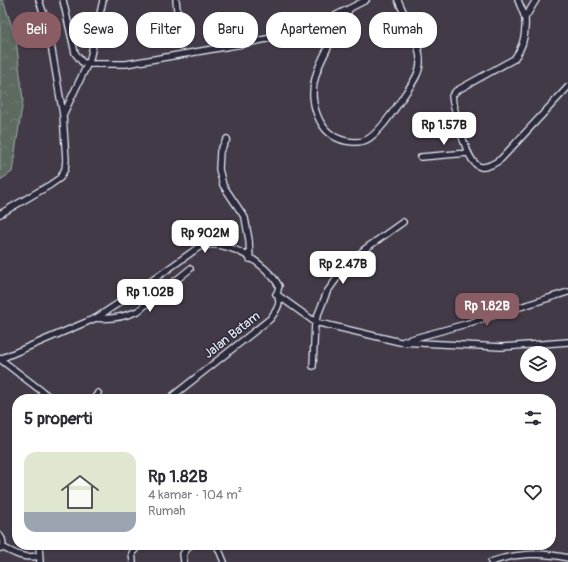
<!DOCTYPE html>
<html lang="id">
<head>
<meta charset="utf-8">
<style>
	:root { --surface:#fff; --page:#f2f2f3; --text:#2b2b33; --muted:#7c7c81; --line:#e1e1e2; --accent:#8a5d65 }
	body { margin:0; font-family:Pangolin,sans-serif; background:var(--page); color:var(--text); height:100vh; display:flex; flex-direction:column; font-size:15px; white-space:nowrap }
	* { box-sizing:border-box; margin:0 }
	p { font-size:13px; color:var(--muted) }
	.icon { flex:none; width:22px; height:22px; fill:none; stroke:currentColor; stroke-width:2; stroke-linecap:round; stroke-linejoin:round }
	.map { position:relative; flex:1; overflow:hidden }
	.panel { position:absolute; left:12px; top:394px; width:544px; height:156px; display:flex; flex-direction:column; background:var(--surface); border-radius:16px; box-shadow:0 1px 3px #0004 }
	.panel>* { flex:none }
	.hud { position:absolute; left:12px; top:12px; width:544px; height:36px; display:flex; gap:8px }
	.fabs { position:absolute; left:520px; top:346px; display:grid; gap:8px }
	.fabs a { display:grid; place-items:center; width:36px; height:36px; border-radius:50%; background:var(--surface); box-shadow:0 1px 3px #0004; font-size:20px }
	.price { position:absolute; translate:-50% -34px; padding:0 9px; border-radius:8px; background:#fff; color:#222; font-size:13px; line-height:26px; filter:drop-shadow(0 1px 2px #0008) }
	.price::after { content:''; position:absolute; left:50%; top:24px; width:12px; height:9px; margin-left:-6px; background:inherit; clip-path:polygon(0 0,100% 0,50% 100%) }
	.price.on { background:var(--accent); color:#fff }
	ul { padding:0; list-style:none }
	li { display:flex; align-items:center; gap:12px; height:100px; padding:0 12px }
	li+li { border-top:1px solid var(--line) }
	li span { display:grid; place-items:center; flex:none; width:112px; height:80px; border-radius:12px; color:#555 }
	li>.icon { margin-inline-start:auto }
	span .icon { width:48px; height:48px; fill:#fffc; stroke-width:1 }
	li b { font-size:17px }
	h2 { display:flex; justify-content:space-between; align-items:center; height:48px; padding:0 12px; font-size:17px }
	.chip { padding:0 14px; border-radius:16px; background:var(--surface); box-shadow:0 1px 3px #0004; font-size:14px; line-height:36px }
	.chip.on { background:var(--accent); color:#fff }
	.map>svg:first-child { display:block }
</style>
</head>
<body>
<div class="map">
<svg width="568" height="562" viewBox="0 0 568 562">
	<defs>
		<pattern id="forest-crowns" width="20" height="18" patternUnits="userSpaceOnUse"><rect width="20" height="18" fill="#5b6a60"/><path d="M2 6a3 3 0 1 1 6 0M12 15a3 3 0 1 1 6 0" fill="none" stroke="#738078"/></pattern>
	</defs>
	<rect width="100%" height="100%" fill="#433a47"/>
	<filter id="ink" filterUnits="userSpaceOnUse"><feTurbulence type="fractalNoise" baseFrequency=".025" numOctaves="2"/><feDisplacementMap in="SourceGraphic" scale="8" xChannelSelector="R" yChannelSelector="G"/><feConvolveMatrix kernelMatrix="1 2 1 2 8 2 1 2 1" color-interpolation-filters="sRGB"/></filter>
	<g filter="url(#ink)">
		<!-- forest -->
		<path fill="url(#forest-crowns)" stroke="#a2aeac" d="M0 0H3L16 39 23 100 12 172 0 180Z"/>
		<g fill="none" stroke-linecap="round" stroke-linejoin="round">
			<defs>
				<path id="street" d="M63 0 75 53 82 62 87 64H126L242 44 286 35 317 25 366 0
					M176 0 178 20
					M518 0C520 6 524 13 525 19 526 33 523 48 514 59L456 91 452 96 453 103C457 117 466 164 481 167 488 168 495 163 501 159L568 87
					M349 10C338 31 323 52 316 75 308 99 317 135 346 141 352 142 360 143 366 140 379 134 395 109 403 97 410 86 420 75 420 62 421 44 405 17 398 0
					M525 18 536 0
					M63 115 90 59 103 0
					M227 139 220 151 219 169 223 185 245 218 249 240 250 259
					M421 157 468 153
					M0 214 50 185 60 178 65 169 66 160 63 115 48 27 39 0
					M276 294 315 322 400 342 502 347 568 342
					M96 318C112 320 124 317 138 311L190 269
					M404 341 466 324 568 292
					M0 359 96 318 143 287 199 247C226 237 266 263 279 286 276 295 278 294 279 302 279 308 273 315 270 319L169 399
					M0 359 52 399
					M313 366 315 322 327 292 340 274 357 256 365 249 403 222
					M94 399 98 393
					M0 536C3 539 4 545 1 548
					M39 545 40 562
					M217 545 224 562
					M259 545H269
					M2 547C15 554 24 559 39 556
					M133 562 132 553 139 545
					M184 562 183 554 190 545
					M491 562C515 553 543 552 568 558"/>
			</defs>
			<!-- street casing -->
			<use href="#street" stroke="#e8f1f8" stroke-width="8"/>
			<!-- street -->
			<use href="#street" stroke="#2f2a3d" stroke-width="5.5"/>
		</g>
	</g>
	<g text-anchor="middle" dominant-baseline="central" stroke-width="3" stroke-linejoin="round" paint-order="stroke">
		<!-- street labels -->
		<g font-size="13" fill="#e8f1f8" stroke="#2f2a3d">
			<text transform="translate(232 335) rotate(-38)">Jalan Batam</text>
		</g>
	</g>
</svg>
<div class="fabs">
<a><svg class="icon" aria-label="layers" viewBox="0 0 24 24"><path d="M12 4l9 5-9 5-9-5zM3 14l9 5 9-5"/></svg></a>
</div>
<b class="price" style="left:444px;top:146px">Rp 1.57B</b>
<b class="price" style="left:205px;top:254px">Rp 902M</b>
<b class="price" style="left:343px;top:285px">Rp 2.47B</b>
<b class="price" style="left:150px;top:313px">Rp 1.02B</b>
<b class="price on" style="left:487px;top:327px">Rp 1.82B</b>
<div class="hud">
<a class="chip on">Beli</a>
<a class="chip">Sewa</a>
<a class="chip">Filter</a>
<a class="chip">Baru</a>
<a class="chip">Apartemen</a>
<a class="chip">Rumah</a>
</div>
<section class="panel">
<h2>5 properti<svg class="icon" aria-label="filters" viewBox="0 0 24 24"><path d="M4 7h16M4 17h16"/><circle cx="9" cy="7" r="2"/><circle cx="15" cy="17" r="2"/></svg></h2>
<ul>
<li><span style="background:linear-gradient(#dfe7d0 75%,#9aa5b1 0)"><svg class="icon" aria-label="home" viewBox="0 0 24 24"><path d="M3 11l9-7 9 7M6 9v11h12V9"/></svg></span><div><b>Rp 1.82B</b><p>4 kamar · 104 m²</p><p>Rumah</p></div><svg class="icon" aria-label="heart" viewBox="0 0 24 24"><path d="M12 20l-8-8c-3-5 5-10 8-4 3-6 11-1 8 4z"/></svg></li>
</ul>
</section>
</div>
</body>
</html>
